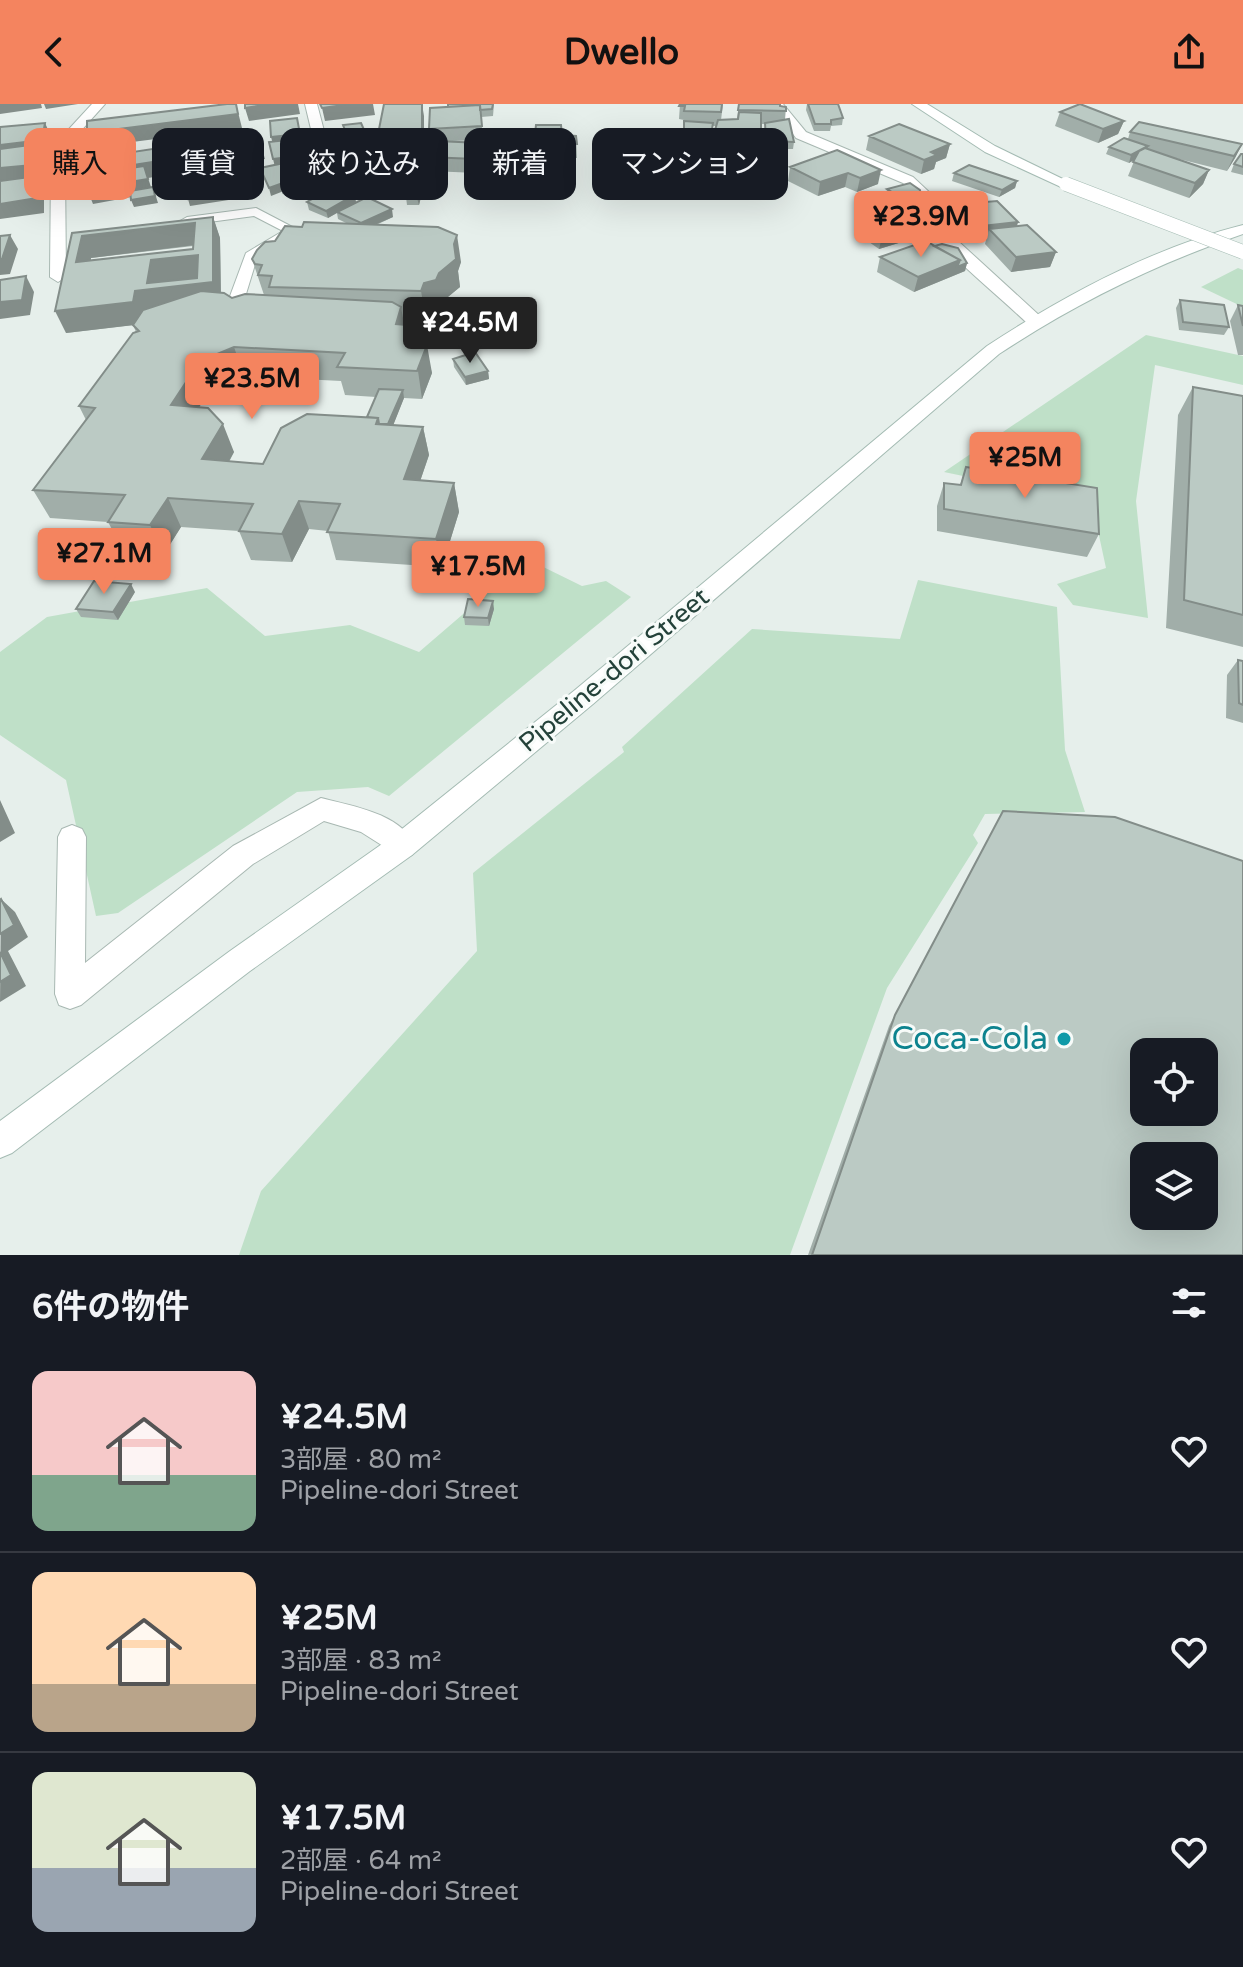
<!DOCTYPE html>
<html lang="ja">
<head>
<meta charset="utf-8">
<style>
	:root { --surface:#171b24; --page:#242831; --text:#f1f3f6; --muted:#9ea1a6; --line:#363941; --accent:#f4845f }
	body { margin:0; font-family:"Varela Round","Noto Sans JP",sans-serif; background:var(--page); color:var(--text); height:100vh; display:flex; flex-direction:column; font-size:30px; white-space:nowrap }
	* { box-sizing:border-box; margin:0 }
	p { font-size:26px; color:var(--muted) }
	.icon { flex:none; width:44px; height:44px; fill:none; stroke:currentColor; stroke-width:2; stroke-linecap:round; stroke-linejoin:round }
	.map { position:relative; height:1151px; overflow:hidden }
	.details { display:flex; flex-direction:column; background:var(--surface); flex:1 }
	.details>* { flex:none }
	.hud { position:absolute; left:24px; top:24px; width:800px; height:72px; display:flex; gap:16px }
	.controls { position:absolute; left:1130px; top:934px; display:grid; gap:16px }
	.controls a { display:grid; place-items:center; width:88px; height:88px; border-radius:16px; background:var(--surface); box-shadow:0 8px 32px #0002; font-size:40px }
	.price { position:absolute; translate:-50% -68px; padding:0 18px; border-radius:8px; background:var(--accent); color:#111; font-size:26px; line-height:52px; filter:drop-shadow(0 2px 4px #0008) }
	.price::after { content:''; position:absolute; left:50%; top:48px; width:24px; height:18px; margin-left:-12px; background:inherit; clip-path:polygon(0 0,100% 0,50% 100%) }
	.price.on { background:#222; color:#fff }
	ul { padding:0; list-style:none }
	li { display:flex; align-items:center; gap:24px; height:200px; padding:0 32px }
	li+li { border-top:2px solid var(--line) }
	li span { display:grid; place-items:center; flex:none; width:224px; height:160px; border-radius:16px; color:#555 }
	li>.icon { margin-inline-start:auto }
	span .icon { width:96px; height:96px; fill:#fffc; stroke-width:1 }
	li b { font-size:34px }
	h2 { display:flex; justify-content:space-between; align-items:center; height:96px; padding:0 32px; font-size:34px }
	.chip { padding:0 28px; border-radius:16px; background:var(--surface); box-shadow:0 8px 32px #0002; font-size:28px; line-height:72px }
	.chip.on { background:var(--accent); color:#111 }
	header { display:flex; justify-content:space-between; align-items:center; height:104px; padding:0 32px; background:var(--accent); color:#111; font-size:36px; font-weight:700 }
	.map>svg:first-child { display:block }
</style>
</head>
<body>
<header><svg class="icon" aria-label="back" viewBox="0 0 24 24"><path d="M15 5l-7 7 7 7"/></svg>Dwello<svg class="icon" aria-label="share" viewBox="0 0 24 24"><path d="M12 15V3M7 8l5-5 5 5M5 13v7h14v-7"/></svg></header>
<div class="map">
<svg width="1243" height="1151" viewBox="0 0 1243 1151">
	<rect width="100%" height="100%" fill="#e6efeb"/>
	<!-- green -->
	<path fill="#bfe0c8" d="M1238 164 1243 166V203L1201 183Z
		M1146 231 1243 252V281L1155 261 1136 397 1148 514 1073 501 1057 480 1106 464 1092 399 944 368Z
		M527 455 582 482 606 477 631 493 389 692 368 683 297 688 118 809 96 812 66 676 0 631V548L47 513 207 484 265 532 350 521 419 548Z
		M918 476 1057 503 1065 646 1085 708 985 710 973 731 978 739 887 884 790 1151H239L261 1087 477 847 473 769 624 648 622 643 752 525 900 535Z"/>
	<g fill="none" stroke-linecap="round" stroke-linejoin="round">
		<defs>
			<path id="service" d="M256 104 300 127 257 154 242 203 234 208 226 203 246 149 283 127 254 112 187 121 180 117 187 113Z"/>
			<path id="minor" d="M92 0H105L70 39 65 62 66 173 58 178 50 173 51 62 57 38Z
				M305 0H317L335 69 290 93 283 89 285 86 321 67Z
				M771 0H783L806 28 913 73 929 88 936 112 946 126 1041 213 1043 217 1041 221H1029C998 191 961 163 935 131 921 113 919 93 903 79L796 34Z
				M321 694C352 702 400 709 416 742L412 751 402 754 361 728 324 717 253 760 81 901 70 905 59 901 55 890 58 733 62 725 72 721 82 725 86 733 85 859 233 742Z"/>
			<path id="secondary" d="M912 0H927L995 42 1073 80 1061 83 985 48Z
				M1243 121V130C1156 160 1076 199 999 250L593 600 412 751 250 867 12 1049 0 1054V1017L230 847 392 733 575 586 987 242C1065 191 1152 144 1243 121Z"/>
		</defs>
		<!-- service casing -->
		<use href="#service" stroke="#a8b8b2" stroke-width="2"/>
		<!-- minor casing -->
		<use href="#minor" stroke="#a8b8b2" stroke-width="2"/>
		<!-- secondary casing -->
		<use href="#secondary" stroke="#a4bbb3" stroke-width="2"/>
		<!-- service -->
		<use href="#service" fill="#fff" fill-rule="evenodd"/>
		<!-- minor -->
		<use href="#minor" fill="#fff" fill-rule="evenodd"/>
		<!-- secondary -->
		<use href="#secondary" fill="#fff" fill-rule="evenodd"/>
		<defs>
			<path id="secondary-bridge" d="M1066 80 1243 148"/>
		</defs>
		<!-- secondary-bridge casing -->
		<use href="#secondary-bridge" stroke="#a4bbb3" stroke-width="15" stroke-linecap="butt"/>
		<!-- secondary-bridge -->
		<use href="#secondary-bridge" stroke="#fff" stroke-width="14"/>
	</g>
	<!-- wall -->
	<path fill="#a1aea9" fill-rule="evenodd" d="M448 0H494L493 12 481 13 483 36 453 37 481 39 482 53 477 69 430 67 428 53 435 39H431L429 25 448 3Z
		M680 0H723L721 16 737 15 739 0 786 3 785 16 794 38 793 45H782L781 49 776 56 761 53 749 68 744 67 743 79 729 96 680 86 681 72 699 56 700 45 706 38 683 36 684 16 679 15ZM761 20H765V39L762 43 760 39ZM713 22H716L715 30 712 32Z
		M807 0 843 14 842 21 831 22 830 27H814L806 6Z
		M1060 8 1124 17 1118 30 1098 39 1055 22Z
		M424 12V53L413 77 378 76 373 49 378 41 377 35Z
		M365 28 366 35 361 36 362 40H365L366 47V64L337 66 336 59V47H332Z
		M1130 28 1242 40 1235 54 1227 67 1171 53 1209 66 1203 80 1189 94 1128 72 1135 55 1129 59 1106 50 1109 43 1128 35Z
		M562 31 576 32 577 54 535 55 534 40Z
		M869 32 950 40 946 54 936 58 934 65 921 70 866 46Z
		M837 46 878 80 857 88 845 83 818 92 788 77 790 63Z
		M1243 50V71L1231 68 1234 60Z
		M954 69 1017 77 1015 84 999 93 952 77Z
		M887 85 919 99 903 104 886 92Z
		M420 86 421 93 419 101H407L406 93Z
		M306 89 354 91 356 98 393 113 376 121 461 158 458 167 460 183 443 197 440 204 429 207 426 215 403 214 404 221 420 222 423 240 432 269 422 295 404 294 393 321 423 323 429 351 420 377 454 379 459 408 442 463 336 456 328 427 309 425 292 458 251 456 239 427 181 423 164 450 124 447 108 418 50 414 33 386 86 316 79 302 136 228 133 221 66 229 72 129 213 113 220 134 221 189 232 194 264 191 252 155 275 137 302 123 348 120 338 115 337 109 328 114 309 106 307 98 309 97ZM193 142V145L91 156V154ZM244 272 341 277 345 291 376 293 367 313 263 360 229 358 234 348 199 303 210 286Z
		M961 100 1018 118 1017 122 1056 148 1050 163 1011 168 985 140 986 136 978 137 957 114Z
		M860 123 918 133 879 145 859 131Z
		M880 153 967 159 965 167 914 188 877 168Z
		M1180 196 1229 223 1224 231 1179 226 1176 204Z
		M1238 201 1243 202V251H1238L1230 217Z
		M453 255 488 267 489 275 466 281 454 263Z
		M1193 283 1243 292V543L1166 524 1178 311Z
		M966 363 1099 430 1087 453 937 427V402L944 379 960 381Z
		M135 488 118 516 81 513 76 505Z
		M494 505 489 522 465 521 464 513Z
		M1238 556 1243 557V619L1226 614 1227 571Z
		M1003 707 1243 1151H808L889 922Z"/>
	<!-- shaded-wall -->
	<path fill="#838d89" d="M17 0H41L42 4 0 10V2Z
		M44 0H78L46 5Z
		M236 0 242 24 93 43 87 29Z
		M270 0H298L300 10 249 17 245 4Z
		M351 0H373L375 11 325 17 322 4Z
		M422 0 424 12V48L422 34Z
		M297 14 302 37 273 40 271 33Z
		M1124 17 1118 30 1098 39 1103 25Z
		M45 19 51 32 48 50 42 51 43 54 40 75H38L44 87V109L0 115V41Z
		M365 28 366 35 361 36 363 43 332 47 330 40Z
		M422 39 424 53 413 77 411 63Z
		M481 39 482 53 477 69 475 55Z
		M762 40 761 54 749 68 751 53Z
		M950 40 946 54 936 58 934 65 921 70 924 56 931 48Z
		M1242 40 1235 54 1227 67 1234 52Z
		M261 41 265 55 148 74 153 89 93 100 87 85 148 74 82 84 76 70Z
		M782 42 781 49 776 56 777 48Z
		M1148 42 1146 49 1129 59 1131 51Z
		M305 51 307 59 275 63 273 55Z
		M744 64 743 79 729 96 730 82Z
		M881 66 878 80 857 88 860 74Z
		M1209 66 1203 80 1189 94 1195 79Z
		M848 69 845 83 818 92 820 78Z
		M297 74 299 81 271 92 269 84Z
		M1017 77 1015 84 999 93 1002 86Z
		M153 83 158 99 134 103 131 96Z
		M420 86 421 93 419 101 417 94Z
		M232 88 235 95 190 102 188 95Z
		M354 91 356 98 328 114 326 107Z
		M921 92 919 99 903 104 905 96Z
		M392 105 393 113 363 126 361 119Z
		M213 113 220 134 221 200 143 220 66 229 55 207 135 187 147 179 151 156 198 151 205 172 213 178Z
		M1018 118 1013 133 989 125 986 136 978 137 982 122Z
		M195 119 203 140 91 154 86 180 76 158 82 132Z
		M919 125 918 133 879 145 881 137Z
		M10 131 18 145 10 170 0 171V155Z
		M457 131 461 158 458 167 460 183 443 197 440 204 429 207 426 215 421 187 424 179 454 140Z
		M1056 148 1050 163 1011 168 1016 153Z
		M960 156 967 159 965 167 914 188 918 173Z
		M26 172 34 188 30 211 0 215V198Z
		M401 203 406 231 396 220Z
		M420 222 424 248 427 241 432 269 422 295 414 239Z
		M234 243 244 272 210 286 183 329 171 301 200 257Z
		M488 267 489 275 466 281 465 273Z
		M403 286 404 294 385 342 383 334Z
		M223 320 234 348 214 384 202 355Z
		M423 323 429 351 411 404 404 375Z
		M454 379 459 408 442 463 436 435Z
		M168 394 181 423 164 450 150 421Z
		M299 397 309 425 292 458 282 430Z
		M131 480 135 488 118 516 113 508Z
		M493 497 494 505 489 522 488 514Z
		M0 696 15 729 0 738Z
		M1 795 15 808 28 833 8 847 26 882 0 898Z"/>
	<!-- building -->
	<path fill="#bbcac4" stroke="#838d89" stroke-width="2" fill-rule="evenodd" d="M0 0H17L0 2Z
		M227 0H236L238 10 87 29V17Z
		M245 0H270L245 4Z
		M320 0H351L322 4Z
		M384 0H422V34L377 35Z
		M448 0H493L492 5 480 6V1L448 3Z
		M680 0H722L721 8 684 7 685 2H679Z
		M739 0H780V2L786 3V7L738 6Z
		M808 0H838L843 14 831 16V20H815Z
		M1080 0 1124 17 1103 25 1060 8Z
		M480 1 482 22 429 25 430 4Z
		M739 8 761 9V28L715 26 718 16 738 15Z
		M297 14 300 30 271 33 270 17Z
		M789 15 794 38 766 37 765 19Z
		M684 17 713 19 711 31 684 29Z
		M1139 18 1242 40 1234 52 1130 28Z
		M45 19 42 36 0 41V23Z
		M361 19 365 28 359 29 361 36 330 40 329 34 338 30 337 26H345L343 21Z
		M899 20 950 40 931 48 937 51 924 56 869 32Z
		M536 21H561L562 31 576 32 577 40H534Z
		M713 30 762 40 751 53 700 45Z
		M238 32 241 39 258 37 261 41 76 70V65L93 62V54Z
		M1124 34 1148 42 1131 51 1109 43Z
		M287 36 288 39 301 38 305 51 273 55 269 38Z
		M436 37 481 39 475 55 428 53Z
		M380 38 422 39 411 63 375 62 378 54H388L391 50 373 49Z
		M765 39 782 42 777 48 761 46 762 43Z
		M37 40 33 61 0 64V45Z
		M365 40V57L336 59V42Z
		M1145 44 1209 66 1195 79 1133 58 1139 47Z
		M837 46 881 66 860 74 848 69 820 78 790 63Z
		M1241 50H1243V63L1234 60Z
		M696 55 744 64 730 82 681 72Z
		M289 58 297 74 269 84 260 64Z
		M969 61 1017 77 1002 86 954 69Z
		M144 62 148 75 87 85 83 71Z
		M37 72V94L0 100V77Z
		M227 77 232 88 188 95 186 83Z
		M330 79 354 91 326 107 307 98 316 93 306 89Z
		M910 79 920 86 921 92 905 96 887 85Z
		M153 83 155 92 131 96 130 87Z
		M408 86H420L417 94 406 93Z
		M367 93 392 105 361 119 337 108Z
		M997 97 1018 118 982 122 961 100Z
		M899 112 919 125 881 137 860 123Z
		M213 113V178L135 187 133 198 55 207 72 129ZM195 119 193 145 76 158 82 132ZM198 151 197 174 147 179 151 156Z
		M304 118 438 123 457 131 454 140 456 155 439 169 436 176 424 179 421 187 269 183 272 172 258 171 262 161 255 160 252 155 257 146 265 138 275 137 285 122 302 123Z
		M1027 121 1056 148 1016 153 989 125Z
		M10 131 2 155H0V132Z
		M926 137 960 156 918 173 880 153Z
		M942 140 958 144 967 159 957 163 960 156 934 142Z
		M26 172 22 196 0 198V176Z
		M201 187 224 189 232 194 245 190 392 198 401 203 396 220 420 222 414 239 427 241 417 267 337 263 345 249 234 243 200 257 171 301 208 304 223 320 202 355 263 360 281 324 307 310 378 314 376 320 423 323 404 375 454 379 436 435 327 428 340 400 299 397 282 430 239 427 253 400 168 394 150 421 108 418 125 391 33 386 95 304 79 302 133 229 139 227 133 221 143 206Z
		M1180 196 1224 201 1229 223 1183 218Z
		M1238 201 1243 202V222Z
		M475 248 488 267 465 273 453 255Z
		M1193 283 1243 292V511L1184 496Z
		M379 285 403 286 388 320H379L378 314 367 313Z
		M966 363 1097 384 1099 430 944 405V379L961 381Z
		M94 477 131 480 113 508 76 505Z
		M468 495 493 497 488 514 464 513Z
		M1238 556 1243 557V601L1239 599Z
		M1003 707 1115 713 1243 757V1151H812L895 911ZM1144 948H1204V1008H1144ZM1144 1052H1204V1112H1144Z
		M1 795 14 821 0 830V796Z
		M0 848 11 871 0 878Z"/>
	<!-- markers -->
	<circle fill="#0f9aa8" stroke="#f7fbf9" stroke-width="3" cx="1064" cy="935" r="8"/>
	<g text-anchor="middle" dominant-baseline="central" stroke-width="6" stroke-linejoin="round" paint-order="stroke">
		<!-- street labels -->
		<g font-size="26" fill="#24423a" stroke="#f7fbf9">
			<text transform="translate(614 566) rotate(-40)">Pipeline-dori Street</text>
		</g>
		<!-- near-culture labels -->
		<g font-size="32" fill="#0d838f" stroke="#f7fbf9" text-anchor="end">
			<text x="1048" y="935">Coca-Cola</text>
		</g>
	</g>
</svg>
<div class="controls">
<a><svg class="icon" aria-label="locate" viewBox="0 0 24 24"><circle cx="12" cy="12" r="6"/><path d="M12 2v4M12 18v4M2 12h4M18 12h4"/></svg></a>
<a><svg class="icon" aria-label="layers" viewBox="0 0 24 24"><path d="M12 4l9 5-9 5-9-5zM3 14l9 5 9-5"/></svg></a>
</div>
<b class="price" style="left:921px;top:155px">¥23.9M</b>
<b class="price on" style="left:470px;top:261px">¥24.5M</b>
<b class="price" style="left:252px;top:317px">¥23.5M</b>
<b class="price" style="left:1025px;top:396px">¥25M</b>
<b class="price" style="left:104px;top:492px">¥27.1M</b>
<b class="price" style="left:478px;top:505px">¥17.5M</b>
<div class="hud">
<a class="chip on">購入</a>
<a class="chip">賃貸</a>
<a class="chip">絞り込み</a>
<a class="chip">新着</a>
<a class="chip">マンション</a>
</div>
</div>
<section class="details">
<h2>6件の物件<svg class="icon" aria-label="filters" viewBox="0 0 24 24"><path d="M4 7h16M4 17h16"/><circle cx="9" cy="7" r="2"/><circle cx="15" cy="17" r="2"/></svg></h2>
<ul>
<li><span style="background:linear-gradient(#f6c9c9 65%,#7fa58c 0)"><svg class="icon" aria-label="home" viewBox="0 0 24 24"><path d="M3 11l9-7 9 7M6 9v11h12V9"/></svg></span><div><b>¥24.5M</b><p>3部屋 · 80 m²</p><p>Pipeline-dori Street</p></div><svg class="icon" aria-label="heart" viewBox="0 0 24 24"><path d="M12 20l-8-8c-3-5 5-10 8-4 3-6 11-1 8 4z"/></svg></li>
<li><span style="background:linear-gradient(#ffd9b3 70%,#b9a48a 0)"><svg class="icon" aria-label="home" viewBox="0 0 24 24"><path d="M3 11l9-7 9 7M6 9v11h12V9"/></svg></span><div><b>¥25M</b><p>3部屋 · 83 m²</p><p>Pipeline-dori Street</p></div><svg class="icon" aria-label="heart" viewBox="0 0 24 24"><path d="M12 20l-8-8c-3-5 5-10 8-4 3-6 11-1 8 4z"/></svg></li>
<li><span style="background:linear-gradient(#dfe7d0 60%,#9aa5b1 0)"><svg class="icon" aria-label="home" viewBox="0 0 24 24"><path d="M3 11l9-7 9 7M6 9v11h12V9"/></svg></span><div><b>¥17.5M</b><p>2部屋 · 64 m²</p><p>Pipeline-dori Street</p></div><svg class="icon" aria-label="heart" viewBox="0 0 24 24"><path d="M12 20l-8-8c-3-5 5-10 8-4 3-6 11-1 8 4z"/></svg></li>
</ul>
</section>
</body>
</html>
